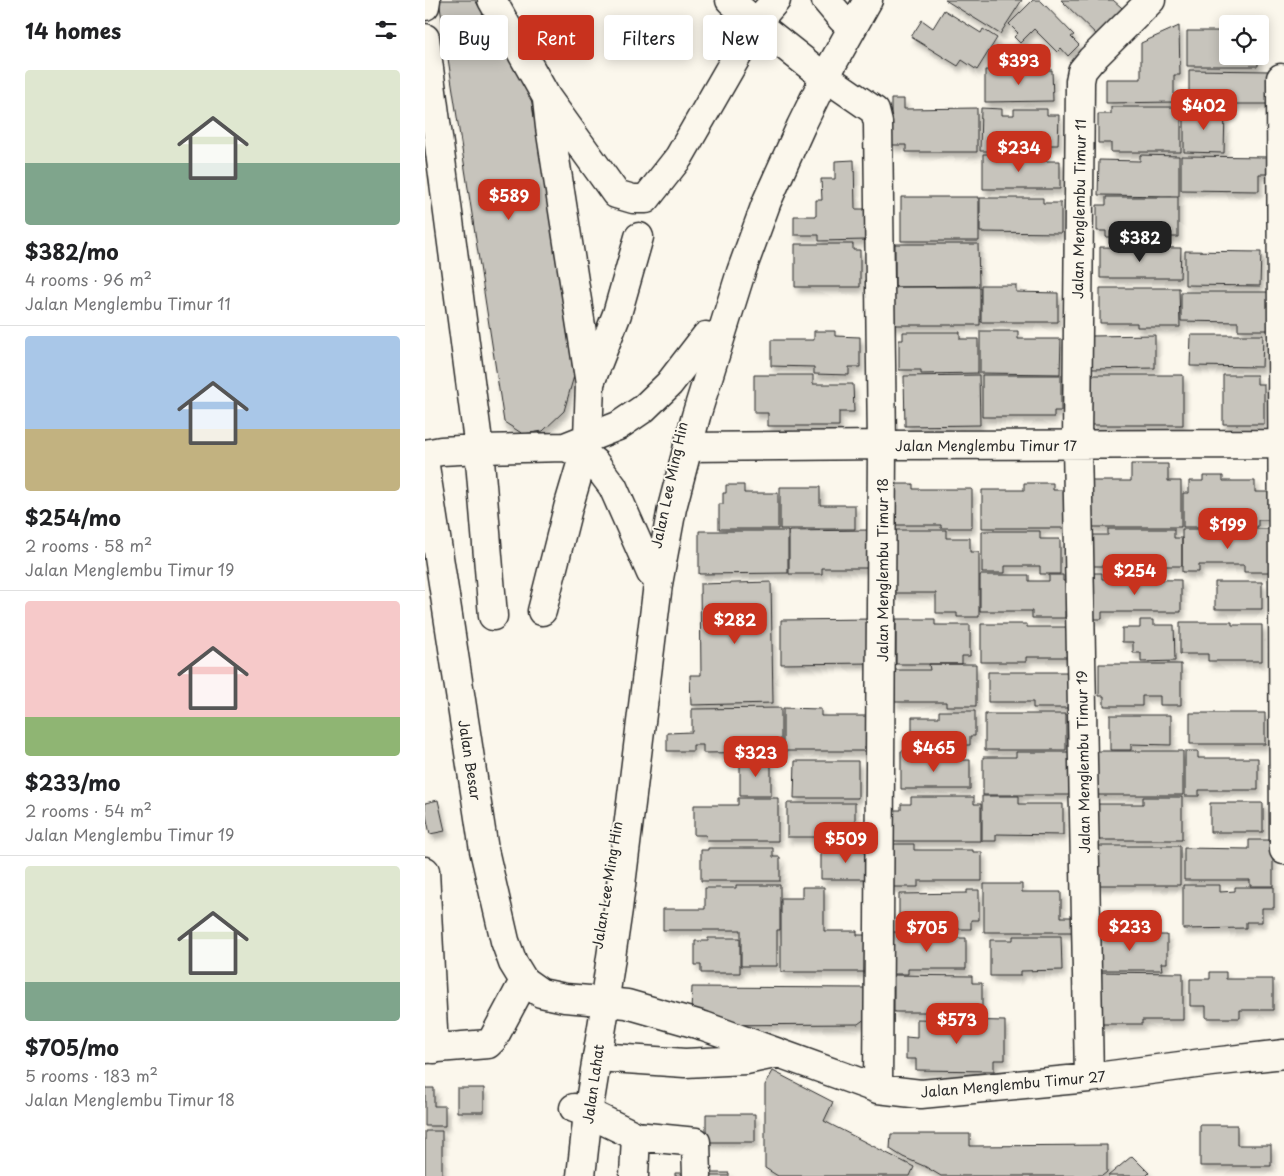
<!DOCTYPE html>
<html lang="en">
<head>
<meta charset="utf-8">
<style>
	:root { --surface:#fff; --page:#f2f2f2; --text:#202124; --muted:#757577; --line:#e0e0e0; --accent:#c8321e }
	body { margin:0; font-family:"Playpen Sans",sans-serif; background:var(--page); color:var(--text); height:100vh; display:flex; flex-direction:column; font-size:19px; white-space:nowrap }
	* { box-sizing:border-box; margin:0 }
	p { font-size:16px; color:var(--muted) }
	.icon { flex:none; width:28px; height:28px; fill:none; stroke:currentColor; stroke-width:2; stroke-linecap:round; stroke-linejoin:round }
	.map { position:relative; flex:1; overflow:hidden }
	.details { display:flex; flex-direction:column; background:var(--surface); width:425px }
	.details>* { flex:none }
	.banner { position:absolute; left:15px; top:15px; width:475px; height:45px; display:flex; gap:10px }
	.fabs { position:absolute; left:794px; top:15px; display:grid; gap:10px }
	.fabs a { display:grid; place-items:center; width:50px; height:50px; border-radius:5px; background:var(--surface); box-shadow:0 2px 12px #0003; font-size:25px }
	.price { position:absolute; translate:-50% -42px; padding:0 11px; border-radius:10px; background:var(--accent); color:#fff; font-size:16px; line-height:32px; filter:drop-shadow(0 1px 2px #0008) }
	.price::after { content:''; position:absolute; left:50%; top:30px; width:15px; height:11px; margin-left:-8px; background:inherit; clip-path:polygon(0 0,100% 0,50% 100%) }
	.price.current { background:#222; color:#fff }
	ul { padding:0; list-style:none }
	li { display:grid; align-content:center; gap:10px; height:265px; padding:0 25px }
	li+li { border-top:1px solid var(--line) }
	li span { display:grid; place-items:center; height:155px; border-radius:5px; color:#555 }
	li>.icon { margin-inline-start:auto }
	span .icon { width:90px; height:90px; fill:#fffc; stroke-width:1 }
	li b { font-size:21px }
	h2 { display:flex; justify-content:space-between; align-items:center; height:60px; padding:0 25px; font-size:21px }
	.tag { padding:0 18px; border-radius:5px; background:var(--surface); box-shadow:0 2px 12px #0003; font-size:18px; line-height:45px }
	.tag.current { background:var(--accent); color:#fff }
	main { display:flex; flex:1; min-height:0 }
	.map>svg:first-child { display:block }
</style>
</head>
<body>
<main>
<section class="details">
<h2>14 homes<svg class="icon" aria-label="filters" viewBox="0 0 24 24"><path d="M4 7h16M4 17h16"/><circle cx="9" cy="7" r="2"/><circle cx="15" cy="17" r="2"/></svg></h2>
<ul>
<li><span style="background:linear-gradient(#dfe7d0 60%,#7fa58c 0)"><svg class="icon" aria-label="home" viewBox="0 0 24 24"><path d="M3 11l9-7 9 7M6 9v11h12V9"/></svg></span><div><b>$382/mo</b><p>4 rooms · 96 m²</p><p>Jalan Menglembu Timur 11</p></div></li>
<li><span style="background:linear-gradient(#a9c7e8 60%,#c2b280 0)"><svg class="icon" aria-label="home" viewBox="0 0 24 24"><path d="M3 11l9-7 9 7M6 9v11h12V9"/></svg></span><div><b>$254/mo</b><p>2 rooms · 58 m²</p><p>Jalan Menglembu Timur 19</p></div></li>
<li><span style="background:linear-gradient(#f6c9c9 75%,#8fb573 0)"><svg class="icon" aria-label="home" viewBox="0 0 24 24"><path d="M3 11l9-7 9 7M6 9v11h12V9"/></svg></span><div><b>$233/mo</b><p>2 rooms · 54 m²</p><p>Jalan Menglembu Timur 19</p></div></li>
<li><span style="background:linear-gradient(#dfe7d0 75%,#7fa58c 0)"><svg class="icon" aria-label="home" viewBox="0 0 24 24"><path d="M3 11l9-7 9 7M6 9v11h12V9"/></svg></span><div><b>$705/mo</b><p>5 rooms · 183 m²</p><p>Jalan Menglembu Timur 18</p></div></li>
</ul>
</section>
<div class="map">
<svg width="859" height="1176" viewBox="0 0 859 1176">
	<defs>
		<filter id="shadow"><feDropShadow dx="3" dy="5.5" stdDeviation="2.5" flood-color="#0004"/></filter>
	</defs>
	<rect width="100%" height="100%" fill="#fbf7ec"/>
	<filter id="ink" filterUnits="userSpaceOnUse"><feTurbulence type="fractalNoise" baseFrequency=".02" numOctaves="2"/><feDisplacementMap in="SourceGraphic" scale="10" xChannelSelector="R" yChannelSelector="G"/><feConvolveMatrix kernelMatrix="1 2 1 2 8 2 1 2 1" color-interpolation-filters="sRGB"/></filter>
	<g filter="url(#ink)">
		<!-- building -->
		<path fill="#c7c4bc" stroke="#2b2b2b" filter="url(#shadow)" d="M14 0H50L105 90 149 376 139 411 118 431 98 434 79 422Z
			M520 0H597L575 34Z
			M608 0H615L649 35 646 37 654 45 643 56 636 48 632 52 609 29 595 43 589 37 593 33 584 24Z
			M636 0H688L704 14 678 41Z
			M519 10 556 33 558 29 572 38 552 70 537 60 533 66 486 37 497 20 508 28Z
			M754 26 755 75H749V102L681 103V79H716V43Z
			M762 31H802V56H833V66H762Z
			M560 70H627L628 101 560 102Z
			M764 70 846 71V104H764Z
			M466 99H479V109L552 108V152H481V145H466Z
			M686 107H756V152H686V143H673V114H686Z
			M556 108 577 109V115H589V109H622V115H634L633 145H622V152H591V145H581V151H555Z
			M759 109 800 110 799 153 759 152Z
			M558 154H593V161H635V189H558Z
			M715 155 754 156V196L673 195 674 160 715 161Z
			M756 156 845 157V174H834V191L756 190Z
			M429 160 430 209H441V240L394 241V235H369V216H391V200H397L396 179H410V161Z
			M476 197H554V241H476Z
			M681 197H753V237H681V231H672V205H681Z
			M555 198H618V203H636V233L555 232Z
			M370 244H428V250H435V287H370Z
			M470 244H553L554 286 470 287Z
			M675 247 756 248 755 278H675Z
			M760 251 836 252 835 286 760 285Z
			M556 285H591V292L633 293V322H556Z
			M466 287H555V325H466Z
			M675 288H754L755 327H712V323H675Z
			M756 292H845V330H813V322L756 321Z
			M389 331H410V336L435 337V367H424V375L389 374V367L346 366V340H389Z
			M555 331H593V339H636L635 374 555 373Z
			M478 332H535V339H553V373L496 374V370H474V340H478Z
			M730 335V368L666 369V336Z
			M766 335H838L837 367 765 366Z
			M329 375H388V384H428L429 412H414V426H343V413H329Z
			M554 375 555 425 480 426 479 376Z
			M557 375H636V411H629V417H557Z
			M666 375H758V425H666Z
			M798 375H832V384H839V424H798Z
			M706 464H743V481H756V527H665V481H706Z
			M778 476H798V481H830V492H847V520H833V527H758V493H764V481H778Z
			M599 483H628V490H645V528H557V490H599Z
			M466 484H488V489H547V528H516V525H466Z
			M301 485H319V493H353V529H294V504H298V493H301Z
			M355 487H395V505H430V529H355Z
			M683 529H749V538H757V566H668V535H683Z
			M757 529H793V537H818V529H848V572H819V565H774V572H757Z
			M443 530 444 568H397V574H364V531Z
			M466 530H521V538H545V552H554V617H532V613H511V593H466Z
			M274 531H363V573L274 574Z
			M557 531H615V539H635V574H615V566H580V573H557Z
			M668 573H677V579L756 580V612H677V619H668Z
			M555 575H604V581H624V575H638V581H647V611H640V618H607V611H555Z
			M346 582 348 703 266 705 265 675H276L275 584Z
			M790 582H837V609H790Z
			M448 619V663L356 664V620Z
			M471 619H510V625H545V656H537V664H471Z
			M715 620H728V625H749L750 661 716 662V653H708V642H697V628H715Z
			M755 622H807V625H837V661H783V654H755Z
			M556 624H602V627H643V657H601V662H556Z
			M504 664H551V706H521V702H470V670H505Z
			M674 664H756V705H735V696H717V706H679V696H674Z
			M563 672H646V708H608V702H563Z
			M356 708V752L278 753V745H268V751H242V733L267 732V709Z
			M358 708 396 709V716H446V747H440V751H358Z
			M514 711H550V736H545V745H487V717H514Z
			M765 713H840V744H765Z
			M560 714H641V750H560Z
			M685 715H746V745L706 744V750H685Z
			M476 751H491V760H545V789H476Z
			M668 751H758V795H668Z
			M760 751H773V758H833V790H774V796H760Z
			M591 752H646V795H558V757H591Z
			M315 761H346V796H315Z
			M370 761H433V798H369Z
			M557 796H594V804H638V835L571 834V841H557Z
			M486 797H549V804H556V841H467V810H476V804H486Z
			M718 797H757V840H668V804H718Z
			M313 798H353V841H282L281 835H269V805H313Z
			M13 800 20 831 5 834 0 811V803Z
			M362 803H430V837H362Z
			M785 803H838V832H785Z
			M824 840H848V886H825V880H759V848L824 849Z
			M465 844H489V850H548V852H557V881H493V887H465Z
			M669 846H755V885H669Z
			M283 848H348V857H355V881H276V850H283Z
			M396 848H446V879H396Z
			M559 884H597V892H636V917H648V932H559Z
			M311 885H355V930H352V966H316V930H238V909H280V888H311Z
			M758 885H795V892L810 891V887H849V908H837V922H821V928L758 929Z
			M377 887H399V931H432V935H446V972H356V898H377Z
			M542 890H554V920H546V929H481V920H474V894L542 893Z
			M670 930H682V935H742V963H736L737 970H670Z
			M467 932H482V938H541V969H483V974H467Z
			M588 936H636L637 970 595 971V976H565V940H588Z
			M283 938H315V973H276V965H270V941H283Z
			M669 972 758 973V1020H717V1024H669Z
			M785 972H801V979H848V1010H815V1018H781V1006H765V979H785Z
			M469 975 547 976V983H557V1016H510V1012H469Z
			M267 987 440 988 441 1018 433 1024 282 1025 266 1012Z
			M492 1019 580 1021V1060H569V1071L491 1070V1059H481V1037L492 1038Z
			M348 1071 408 1102 399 1121 489 1167 485 1176H353L340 1168V1085Z
			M0 1088H9V1106H20V1126H0Z
			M32 1088H59V1112H32Z
			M281 1114H330V1142H281Z
			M775 1125H812V1145H846V1166H775Z
			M0 1131H17V1175H0Z
			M466 1134H545V1146L682 1145V1172L677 1176H516L501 1167 478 1157 465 1149Z
			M707 1156 724 1173 721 1176H683Z
			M250 1173H304V1176H250Z"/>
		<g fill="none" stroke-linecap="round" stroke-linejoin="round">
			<defs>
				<path id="minor" d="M67 0 122 98 191 194 208 199H221L254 157 331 23 351 0
					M305 0 331 23 389 69 450 111 453 123 457 445 453 1089
					M401 0 417 19
					M0 6 1 0
					M0 38 54 449 68 616
					M856 78 859 850
					M122 100 125 127 165 384 163 437
					M165 383 192 314 214 237
					M263 447 457 445 859 444
					M145 449 159 454 170 463 188 487 226 573
					M0 454 16 451 54 449 140 447 193 426 218 409 244 384 281 336
					M117 611 143 508 159 454
					M0 871 9 1049
					M181 1002 202 1004 279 1026 453 1089 496 1094 664 1078 778 1063 859 1054
					M0 1049 63 1044 68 1039 99 981
					M172 1057 260 1063 321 1060 354 1053
					M664 1078 652 445 655 81 657 71 666 60 726 0
					M149 1108 163 1113 211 1136 209 1176
					M211 1136 271 1142 272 1176"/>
				<path id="major" d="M0 466 59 850 80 941 88 963 99 981 116 993 140 998 164 1000
					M156 1176 163 1113 181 1002V991L193 909 233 584 247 508 271 416 316 272 342 201 376 126 400 77 443 0"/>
			</defs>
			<!-- minor casing -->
			<use href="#minor" stroke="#2b2b2b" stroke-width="31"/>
			<!-- major casing -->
			<use href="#major" stroke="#2b2b2b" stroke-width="31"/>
			<!-- minor -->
			<use href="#minor" stroke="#fbf7ec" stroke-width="28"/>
			<!-- major -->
			<use href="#major" stroke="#fbf7ec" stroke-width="28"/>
		</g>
	</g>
	<g text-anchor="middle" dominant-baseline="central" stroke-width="4" stroke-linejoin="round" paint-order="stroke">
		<!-- street labels -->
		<g font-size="14" fill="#2b2b2b" stroke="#fbf7ec">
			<text transform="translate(654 209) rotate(-89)">Jalan Menglembu Timur 11</text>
			<text x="561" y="445">Jalan Menglembu Timur 17</text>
			<text transform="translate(244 485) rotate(-78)">Jalan Lee Ming Hin</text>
			<text transform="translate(457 570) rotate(-90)">Jalan Menglembu Timur 18</text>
			<text transform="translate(45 760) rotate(81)">Jalan Besar</text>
			<text transform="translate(658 762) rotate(-91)">Jalan Menglembu Timur 19</text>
			<text transform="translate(182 885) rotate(-81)">Jalan Lee Ming Hin</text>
			<text transform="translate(168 1084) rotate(-82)">Jalan Lahat</text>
			<text transform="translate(588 1084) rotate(-5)">Jalan Menglembu Timur 27</text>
		</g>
	</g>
</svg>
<div class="fabs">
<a><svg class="icon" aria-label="locate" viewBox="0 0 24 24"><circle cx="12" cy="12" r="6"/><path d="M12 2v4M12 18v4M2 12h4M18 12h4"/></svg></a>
</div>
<b class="price" style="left:594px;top:86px">$393</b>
<b class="price" style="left:779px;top:131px">$402</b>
<b class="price" style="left:594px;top:173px">$234</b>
<b class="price" style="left:84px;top:221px">$589</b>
<b class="price current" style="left:715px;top:263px">$382</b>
<b class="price" style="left:803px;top:550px">$199</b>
<b class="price" style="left:710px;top:596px">$254</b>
<b class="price" style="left:310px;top:645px">$282</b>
<b class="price" style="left:509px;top:773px">$465</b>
<b class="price" style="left:331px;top:778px">$323</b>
<b class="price" style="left:421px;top:864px">$509</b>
<b class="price" style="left:705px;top:952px">$233</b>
<b class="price" style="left:502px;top:953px">$705</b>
<b class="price" style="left:532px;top:1045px">$573</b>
<div class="banner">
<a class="tag">Buy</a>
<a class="tag current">Rent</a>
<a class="tag">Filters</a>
<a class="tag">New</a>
</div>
</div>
</main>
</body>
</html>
